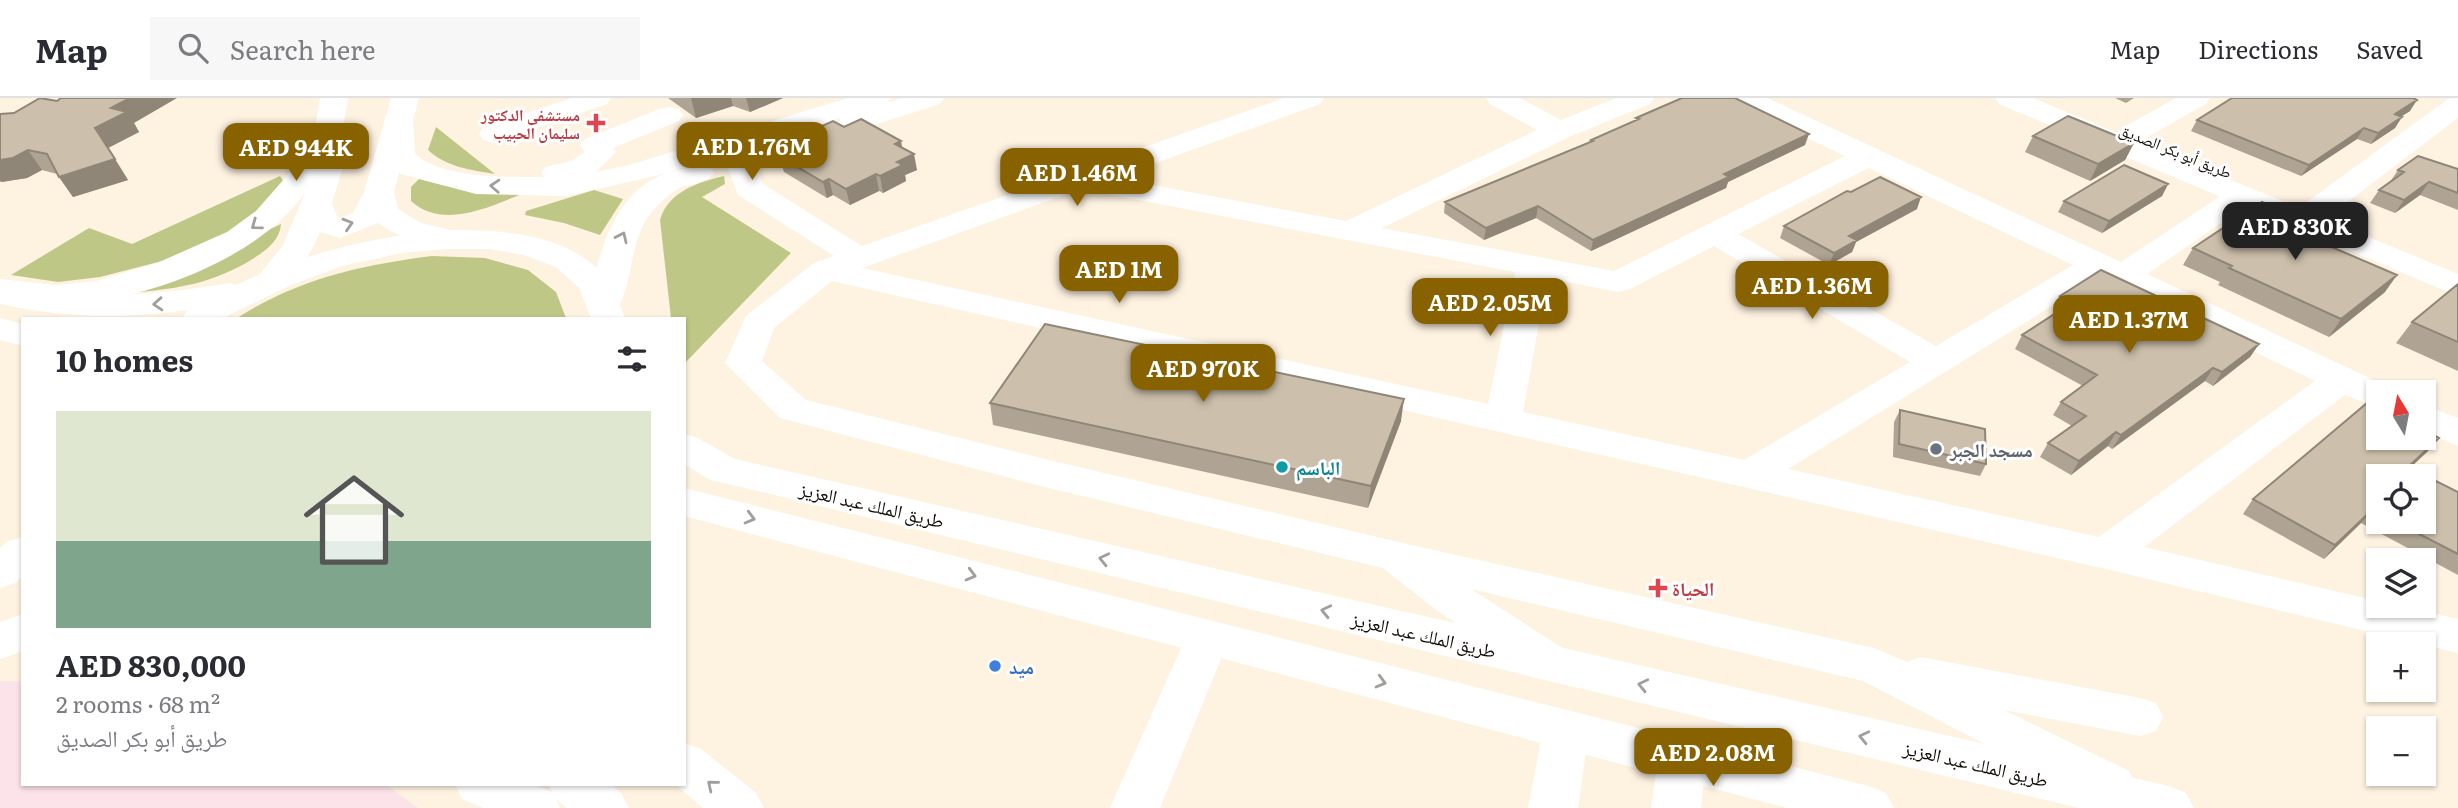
<!DOCTYPE html>
<html lang="en">
<head>
<meta charset="utf-8">
<style>
	:root { --surface:#fff; --page:#f7f7f7; --text:#2b2b33; --muted:#7c7c81; --line:#e1e1e2; --accent:#896200 }
	body { margin:0; font-family:Literata,"Noto Naskh Arabic",serif; background:var(--page); color:var(--text); height:100vh; display:flex; flex-direction:column; font-size:26px; white-space:nowrap }
	* { box-sizing:border-box; margin:0 }
	p { font-size:23px; color:var(--muted) }
	.icon { flex:none; width:38px; height:38px; fill:none; stroke:currentColor; stroke-width:2; stroke-linecap:round; stroke-linejoin:round }
	.map { position:relative; flex:1; overflow:hidden }
	.panel { position:absolute; left:21px; top:219px; width:665px; height:469px; display:flex; flex-direction:column; background:var(--surface); border-radius:0px; box-shadow:0 2px 5px #0004 }
	.panel>* { flex:none }
	.needle { width:46px; rotate:350deg }
	.fabs { position:absolute; left:2366px; top:282px; display:grid; gap:14px }
	.fabs a { display:grid; place-items:center; width:70px; height:70px; border-radius:0px; background:var(--surface); box-shadow:0 2px 5px #0004; font-size:35px }
	.price { position:absolute; translate:-50% -60px; padding:0 16px; border-radius:14px; background:var(--accent); color:#fff; font-size:23px; line-height:46px; filter:drop-shadow(0 2px 4px #0008) }
	.price::after { content:''; position:absolute; left:50%; top:42px; width:21px; height:16px; margin-left:-10px; background:inherit; clip-path:polygon(0 0,100% 0,50% 100%) }
	.price.selected { background:#222; color:#fff }
	ul { padding:0; list-style:none }
	li { display:grid; align-content:center; gap:14px; height:371px; padding:0 35px }
	li span { display:grid; place-items:center; height:217px; border-radius:0px; color:#555 }
	li>.icon { margin-inline-start:auto }
	span .icon { width:126px; height:126px; fill:#fffc; stroke-width:1 }
	li b { font-size:30px }
	h2 { display:flex; justify-content:space-between; align-items:center; height:84px; padding:0 35px; font-size:30px }
	header { display:flex; align-items:center; gap:42px; box-sizing:border-box; height:98px; padding:0 35px; background:var(--surface); border-bottom:2px solid var(--line) }
	header strong { font-size:33px }
	nav { display:flex; gap:38px; margin-inline-start:auto; font-size:24px }
	.search { width:490px; height:63px; background:var(--page); display:flex; align-items:center; gap:18px; box-sizing:border-box; padding:0 24px; border-radius:0px; color:var(--muted); font-size:26px }
	.map>svg:first-child { display:block }
</style>
</head>
<body>
<header>
<strong>Map</strong>
<div class="search"><svg class="icon" aria-label="search" viewBox="0 0 24 24"><circle cx="10" cy="10" r="6"/><path d="M15 15l6 6"/></svg>Search here</div>
<nav><a>Map</a><a>Directions</a><a>Saved</a></nav>
</header>
<div class="map">
<svg width="2458" height="710" viewBox="0 0 2458 710">
	<rect width="100%" height="100%" fill="#fef2e1"/>
	<!-- education -->
	<path fill="#fce2e9" d="M0 583H23V686H385L418 710H0Z"/>
	<!-- green -->
	<path fill="#bfc787" d="M436 29 495 76C471 72 446 69 428 52Z
		M280 78 286 87 252 125 170 161 100 179 58 184 11 177 89 130 132 146Z
		M724 78 725 86 702 99 791 155 684 266V220H671L660 122C668 94 698 84 724 78Z
		M419 81 446 88 524 95C489 109 443 132 411 103V89Z
		M594 92 623 101 600 137 564 125 525 117 526 113Z
		M281 126C280 143 265 153 251 162 215 184 179 191 137 194Z
		M432 158 485 160 528 172 556 194 566 220H237C298 181 361 167 432 158Z"/>
	<g fill="none" stroke-linecap="round" stroke-linejoin="round">
		<!-- minor -->
		<path fill="#fff" fill-rule="evenodd" d="M572 0H611L607 6 503 42 493 45 483 42 479 36 483 30Z
			M848 0H891L888 4 902 0H944L940 6 862 31 852 34 842 31 838 25 841 20 757 46 768 49 773 55 757 68 763 86 862 148 1284 0H1324L1320 6 1114 80 1346 123 1537 32 1490 6 1486 0H1520L1561 22 1616 0H1654L1650 6 1569 39 1382 130 1614 173 1845 58 1735 6 1731 0H1767L2121 164 2231 91 2242 88 2253 91 2257 97 2253 103 2147 176 2391 290 2394 294H2378V310L2345 297 2144 449 2378 503V508H2400L2458 521V555L2106 471 832 183 774 230 762 263 806 302 1049 362 1407 446 1874 550 1907 564 1921 559 2140 600 2156 605 2163 619 2156 633 2140 638 2004 612 2129 673 2136 688 2129 703 2112 709 2095 703 1863 583 1471 491 1564 551 1570 564 1564 577 1548 582 1532 577 1435 511 1383 470 1049 390 780 320 725 265 746 218 814 165 834 158 738 97 726 65 731 59 745 50 666 75 699 66 710 69 714 75C706 86 692 85 680 90 668 96 656 108 648 119 629 147 633 187 617 211L605 214 593 211 588 204C599 157 613 95 664 76L567 98 476 96 401 76 385 57V20L389 14 399 12 409 14 413 20 415 55C439 81 510 79 544 79L541 75 545 69 571 63 585 54 580 47 585 41 659 11 669 9 679 11 683 17 679 23 613 50 616 54 596 74 629 67ZM1869 70 2073 167 1936 248 1738 136ZM1081 91 1515 174 1488 306 862 170ZM1714 148 1910 264 1744 362 1523 314 1547 180 1618 194 1630 191ZM2099 179 2315 283 2099 439 1788 371Z
			M2176 0H2210L2206 6 2144 41 2134 44 2124 41 2120 35 2124 29Z
			M2458 0V20L2329 118 2318 120 2307 118 2302 111 2307 104 2448 1Z
			M2424 307 2458 320V348L2424 334Z
			M23 439V478L15 485 0 490V450L8 443Z
			M23 516V553L0 561V524Z
			M1208 522 1224 527 1230 539 1160 710H1110L1186 539 1192 527Z
			M1566 612 1583 618 1589 632 1578 710H1528L1543 632 1549 618Z
			M1682 641 1699 647 1706 661 1701 710H1651L1658 661 1665 647Z
			M684 645 701 651 756 695 764 710H703L675 686H684Z
			M455 686H532L552 694 548 686H610L621 695 629 710H567L556 701 560 710H483L462 701Z"/>
		<!-- major -->
		<path fill="#fff" fill-rule="evenodd" d="M320 0H348L342 37 346 59 332 105 337 118 340 120 353 115 364 94 391 0H419L394 94 398 111 421 125 455 133 460 140 455 147C429 153 399 139 378 125L340 140 320 134C315 148 297 180 284 188 277 193 269 190 261 188L256 181 283 147 305 95C258 160 153 199 75 206 50 208 25 205 0 201V181L56 187 96 183 157 165 227 134 256 113 285 80 314 37Z
			M1995 0H2033L2458 176V198L1999 6Z"/>
		<!-- highway -->
		<path fill="#fff" fill-rule="evenodd" d="M446 132C501 132 569 134 607 181 615 191 620 207 625 220H591L579 190 556 169 524 157 490 151H446L402 155 342 168 291 187 223 220H182L188 212C124 221 63 220 0 206V186C78 203 152 198 230 185L236 187C304 155 372 139 446 132Z
			M0 220 23 226V248L0 242Z
			M684 336 698 340 735 361 2169 688 2186 695 2194 710H2079L724 385 710 382 684 366Z
			M684 390 1869 688 1886 695 1894 710H1787L684 418Z"/>
	</g>
	<!-- wall -->
	<path fill="#afa493" fill-rule="evenodd" d="M668 0H783L750 14 733 8 696 20Z
		M2115 0H2134L2126 5Z
		M2410 13 2401 18 2395 30 2371 46 2357 41 2301 78 2191 33 2197 22Z
		M0 16 134 25 139 34 108 50 128 82 73 99 57 76 42 72 27 80 0 84Z
		M1636 20 1805 47 1728 84 1726 90 1591 153 1536 120 1484 142 1444 115 1445 104 1591 44V42L1636 22Z
		M2033 38 2134 45 2125 62 2090 83 2025 54Z
		M791 42 902 50 917 72 905 77 906 83 883 95 879 93 850 107 833 97 827 100 784 74 779 58 793 52Z
		M2458 71V112L2420 97 2395 115 2370 105 2379 92 2390 84 2398 72Z
		M2168 86 2162 98 2102 135 2058 114 2064 103Z
		M1851 94 1917 111 1856 144 1852 154 1829 167 1780 140 1784 128Z
		M2291 132 2385 194 2329 239 2218 187 2220 184 2183 167 2193 150Z
		M2458 186V273L2396 245 2412 224Z
		M2060 198 2259 246 2250 259 2213 288 2205 283 2112 351 2108 348 2071 377 2040 359 2048 345 2072 328 2053 317 2061 304 2083 288 2015 251 2022 237 2058 214 2053 211Z
		M990 305 1401 323 1368 410 993 327Z
		M1900 312 1986 366 1980 378 1893 359 1894 324Z
		M2439 340 2427 354 2410 370 2458 394V477L2361 425 2324 461 2243 416 2253 401ZM2378 378 2424 424H2378Z"/>
	<!-- shaded-wall -->
	<path fill="#8f8678" d="M130 0H177L134 25 139 34 108 50 95 30 111 10Z
		M691 0H731L733 8 696 20Z
		M746 0H783L750 14Z
		M2417 2 2410 13 2388 27 2395 16Z
		M2402 19 2395 30 2371 46 2378 35Z
		M2364 30 2357 41 2301 78 2309 67Z
		M1809 36 1805 47 1728 84 1726 90 1591 153 1593 142 1724 76Z
		M901 43 904 59 895 46Z
		M2134 45 2125 62 2090 83 2098 66Z
		M28 52 42 72 27 80 2 84 0 82V62Z
		M914 56 917 72 905 77 906 83 883 95 880 78 897 64Z
		M115 61 128 82 73 99 59 79Z
		M876 76 879 93 850 107 846 91Z
		M829 81 833 97 827 100 823 84Z
		M2429 84 2420 97 2395 115 2404 102Z
		M2168 86 2162 98 2102 135 2109 123Z
		M1921 99 1917 111 1856 144 1852 154 1829 167 1834 155 1849 138Z
		M1538 108 1536 120 1484 142 1486 130Z
		M2299 119 2288 136 2285 129Z
		M2397 177 2385 194 2329 239 2341 221Z
		M2259 246 2250 259 2213 288 2222 274Z
		M2213 270 2205 283 2112 351 2121 337Z
		M1404 301 1401 323 1368 410 1371 388Z
		M2116 334 2108 348 2071 377 2079 363Z
		M2439 340 2427 354 2401 378 2408 369Z
		M2373 411 2361 425 2324 461 2335 447Z"/>
	<!-- building -->
	<path fill="#ccbfab" stroke="#8f8678" stroke-width="2" d="M40 0 57 3 61 0H130L111 10 127 14 95 30 115 61 59 79 47 56 28 52 13 60 0 62V16L14 15Z
		M1682 0H1735L1809 36 1724 76 1729 79 1593 142 1538 108 1486 130 1445 104 1593 43 1591 42 1639 21 1636 20Z
		M2232 0H2413L2417 2 2395 16 2402 19 2378 35 2364 30 2309 67 2197 22Z
		M2068 18 2134 45 2098 66 2033 38Z
		M861 21 901 43 895 46 914 56 897 64 903 67 880 78 876 76 846 91 829 81 823 84 779 58 801 48 791 42 833 23 844 29Z
		M2418 58 2458 71V95L2429 84 2404 102 2379 92 2404 74 2398 72Z
		M2124 67 2168 86 2109 123 2064 103Z
		M1880 79 1921 99 1849 138 1857 142 1834 155 1784 128 1847 93 1851 94Z
		M2262 104 2299 119 2285 129 2397 177 2341 221 2229 170 2232 168 2193 150Z
		M2101 172 2259 246 2222 274 2213 270 2121 337 2116 334 2079 363 2048 345 2086 318 2061 304 2097 277 2022 237 2073 204 2060 198Z
		M2458 186V244L2412 224Z
		M1045 226 1404 301 1371 388 990 305Z
		M2367 305 2378 310V340H2424V332L2439 340 2408 369 2458 394V456L2396 424H2424V378H2378V414L2373 411 2335 447 2253 401Z
		M1900 312 1985 331 1986 366 1899 346Z"/>
	<!-- one-way arrows -->
	<defs><path id="oneway-chevron" d="M-2-3.5L2.5 0L-2 3.5" fill="none" stroke-width="1.6" stroke-linecap="round" stroke-linejoin="round" transform="scale(1.75)"/></defs>
	<g stroke="#a09f9c">
		<use href="#oneway-chevron" transform="translate(495 88) rotate(-177)"/>
		<use href="#oneway-chevron" transform="translate(348 126) rotate(-17)"/>
		<use href="#oneway-chevron" transform="translate(256 127) rotate(144)"/>
		<use href="#oneway-chevron" transform="translate(622 139) rotate(-65)"/>
		<use href="#oneway-chevron" transform="translate(158 206) rotate(176)"/>
		<use href="#oneway-chevron" transform="translate(750 420) rotate(15)"/>
		<use href="#oneway-chevron" transform="translate(1104 461) rotate(-167)"/>
		<use href="#oneway-chevron" transform="translate(971 477) rotate(15)"/>
		<use href="#oneway-chevron" transform="translate(1326 513) rotate(-167)"/>
		<use href="#oneway-chevron" transform="translate(1381 584) rotate(15)"/>
		<use href="#oneway-chevron" transform="translate(1643 587) rotate(-167)"/>
		<use href="#oneway-chevron" transform="translate(1864 639) rotate(-167)"/>
		<use href="#oneway-chevron" transform="translate(712 687) rotate(-141)"/>
	</g>
	<!-- markers -->
	<g fill="#e0444e" stroke="#fff" stroke-width="2.5">
		<path d="M592.5 14.5h7v7h7v7h-7v7h-7v-7h-7v-7h7z"/>
		<path d="M1654.5 479.5h7v7h7v7h-7v7h-7v-7h-7v-7h7z"/>
	</g>
	<circle fill="#6b7280" stroke="#fff" stroke-width="2.5" cx="1936" cy="351" r="7"/>
	<circle fill="#0f9aa8" stroke="#fff" stroke-width="2.5" cx="1282" cy="369" r="7"/>
	<circle fill="#3f7fe0" stroke="#fff" stroke-width="2.5" cx="995" cy="568" r="7"/>
	<g text-anchor="middle" dominant-baseline="central" stroke-width="6" stroke-linejoin="round" paint-order="stroke">
		<!-- far-health labels -->
		<g font-size="16" font-weight="bold" fill="#be3a42" stroke="#fff" text-anchor="end">
			<text x="580" y="16">مستشفى الدكتور<tspan x="580" dy="18">سليمان الحبيب</tspan></text>
		</g>
		<!-- far-street labels -->
		<g font-size="16" fill="#120e07" stroke="#fff">
			<text transform="translate(2176 52) rotate(22)">طريق أبو بكر الصديق</text>
		</g>
		<!-- worship labels -->
		<g font-size="19" font-weight="bold" fill="#5b616d" stroke="#fff" text-anchor="start">
			<text x="1950" y="351">مسجد الجبر</text>
		</g>
		<!-- culture labels -->
		<g font-size="19" font-weight="bold" fill="#0d838f" stroke="#fff" text-anchor="start">
			<text x="1296" y="369">الباسم</text>
		</g>
		<!-- street labels -->
		<g font-size="19" fill="#120e07" stroke="#fff">
			<text transform="translate(872 406) rotate(13)">طريق الملك عبد العزيز</text>
			<text transform="translate(1424 536) rotate(13)">طريق الملك عبد العزيز</text>
			<text transform="translate(1976 665) rotate(13)">طريق الملك عبد العزيز</text>
		</g>
		<!-- health labels -->
		<g font-size="19" font-weight="bold" fill="#be3a42" stroke="#fff" text-anchor="start">
			<text x="1672" y="490">الحياة</text>
		</g>
		<!-- shop labels -->
		<g font-size="19" font-weight="bold" fill="#366cbe" stroke="#fff" text-anchor="start">
			<text x="1009" y="568">ميد</text>
		</g>
	</g>
</svg>
<div class="fabs">
<a><svg class="needle" viewBox="-14 -14 28 28"><path d="M0-13l5 13h-10z" fill="#e53935"/><path d="M0 13l5-13h-10z" fill="#7c7c81"/></svg></a>
<a><svg class="icon" aria-label="locate" viewBox="0 0 24 24"><circle cx="12" cy="12" r="6"/><path d="M12 2v4M12 18v4M2 12h4M18 12h4"/></svg></a>
<a><svg class="icon" aria-label="layers" viewBox="0 0 24 24"><path d="M12 4l9 5-9 5-9-5zM3 14l9 5 9-5"/></svg></a>
<a>+</a>
<a>−</a>
</div>
<b class="price" style="left:752px;top:84px">AED 1.76M</b>
<b class="price" style="left:296px;top:85px">AED 944K</b>
<b class="price" style="left:1077px;top:110px">AED 1.46M</b>
<b class="price selected" style="left:2295px;top:164px">AED 830K</b>
<b class="price" style="left:1119px;top:207px">AED 1M</b>
<b class="price" style="left:1812px;top:223px">AED 1.36M</b>
<b class="price" style="left:1490px;top:240px">AED 2.05M</b>
<b class="price" style="left:2129px;top:257px">AED 1.37M</b>
<b class="price" style="left:1203px;top:306px">AED 970K</b>
<b class="price" style="left:1713px;top:690px">AED 2.08M</b>
<section class="panel">
<h2>10 homes<svg class="icon" aria-label="filters" viewBox="0 0 24 24"><path d="M4 7h16M4 17h16"/><circle cx="9" cy="7" r="2"/><circle cx="15" cy="17" r="2"/></svg></h2>
<ul>
<li><span style="background:linear-gradient(#dfe7d0 60%,#7fa58c 0)"><svg class="icon" aria-label="home" viewBox="0 0 24 24"><path d="M3 11l9-7 9 7M6 9v11h12V9"/></svg></span><div><b>AED 830,000</b><p>2 rooms · 68 m²</p><p>طريق أبو بكر الصديق</p></div></li>
</ul>
</section>
</div>
</body>
</html>
